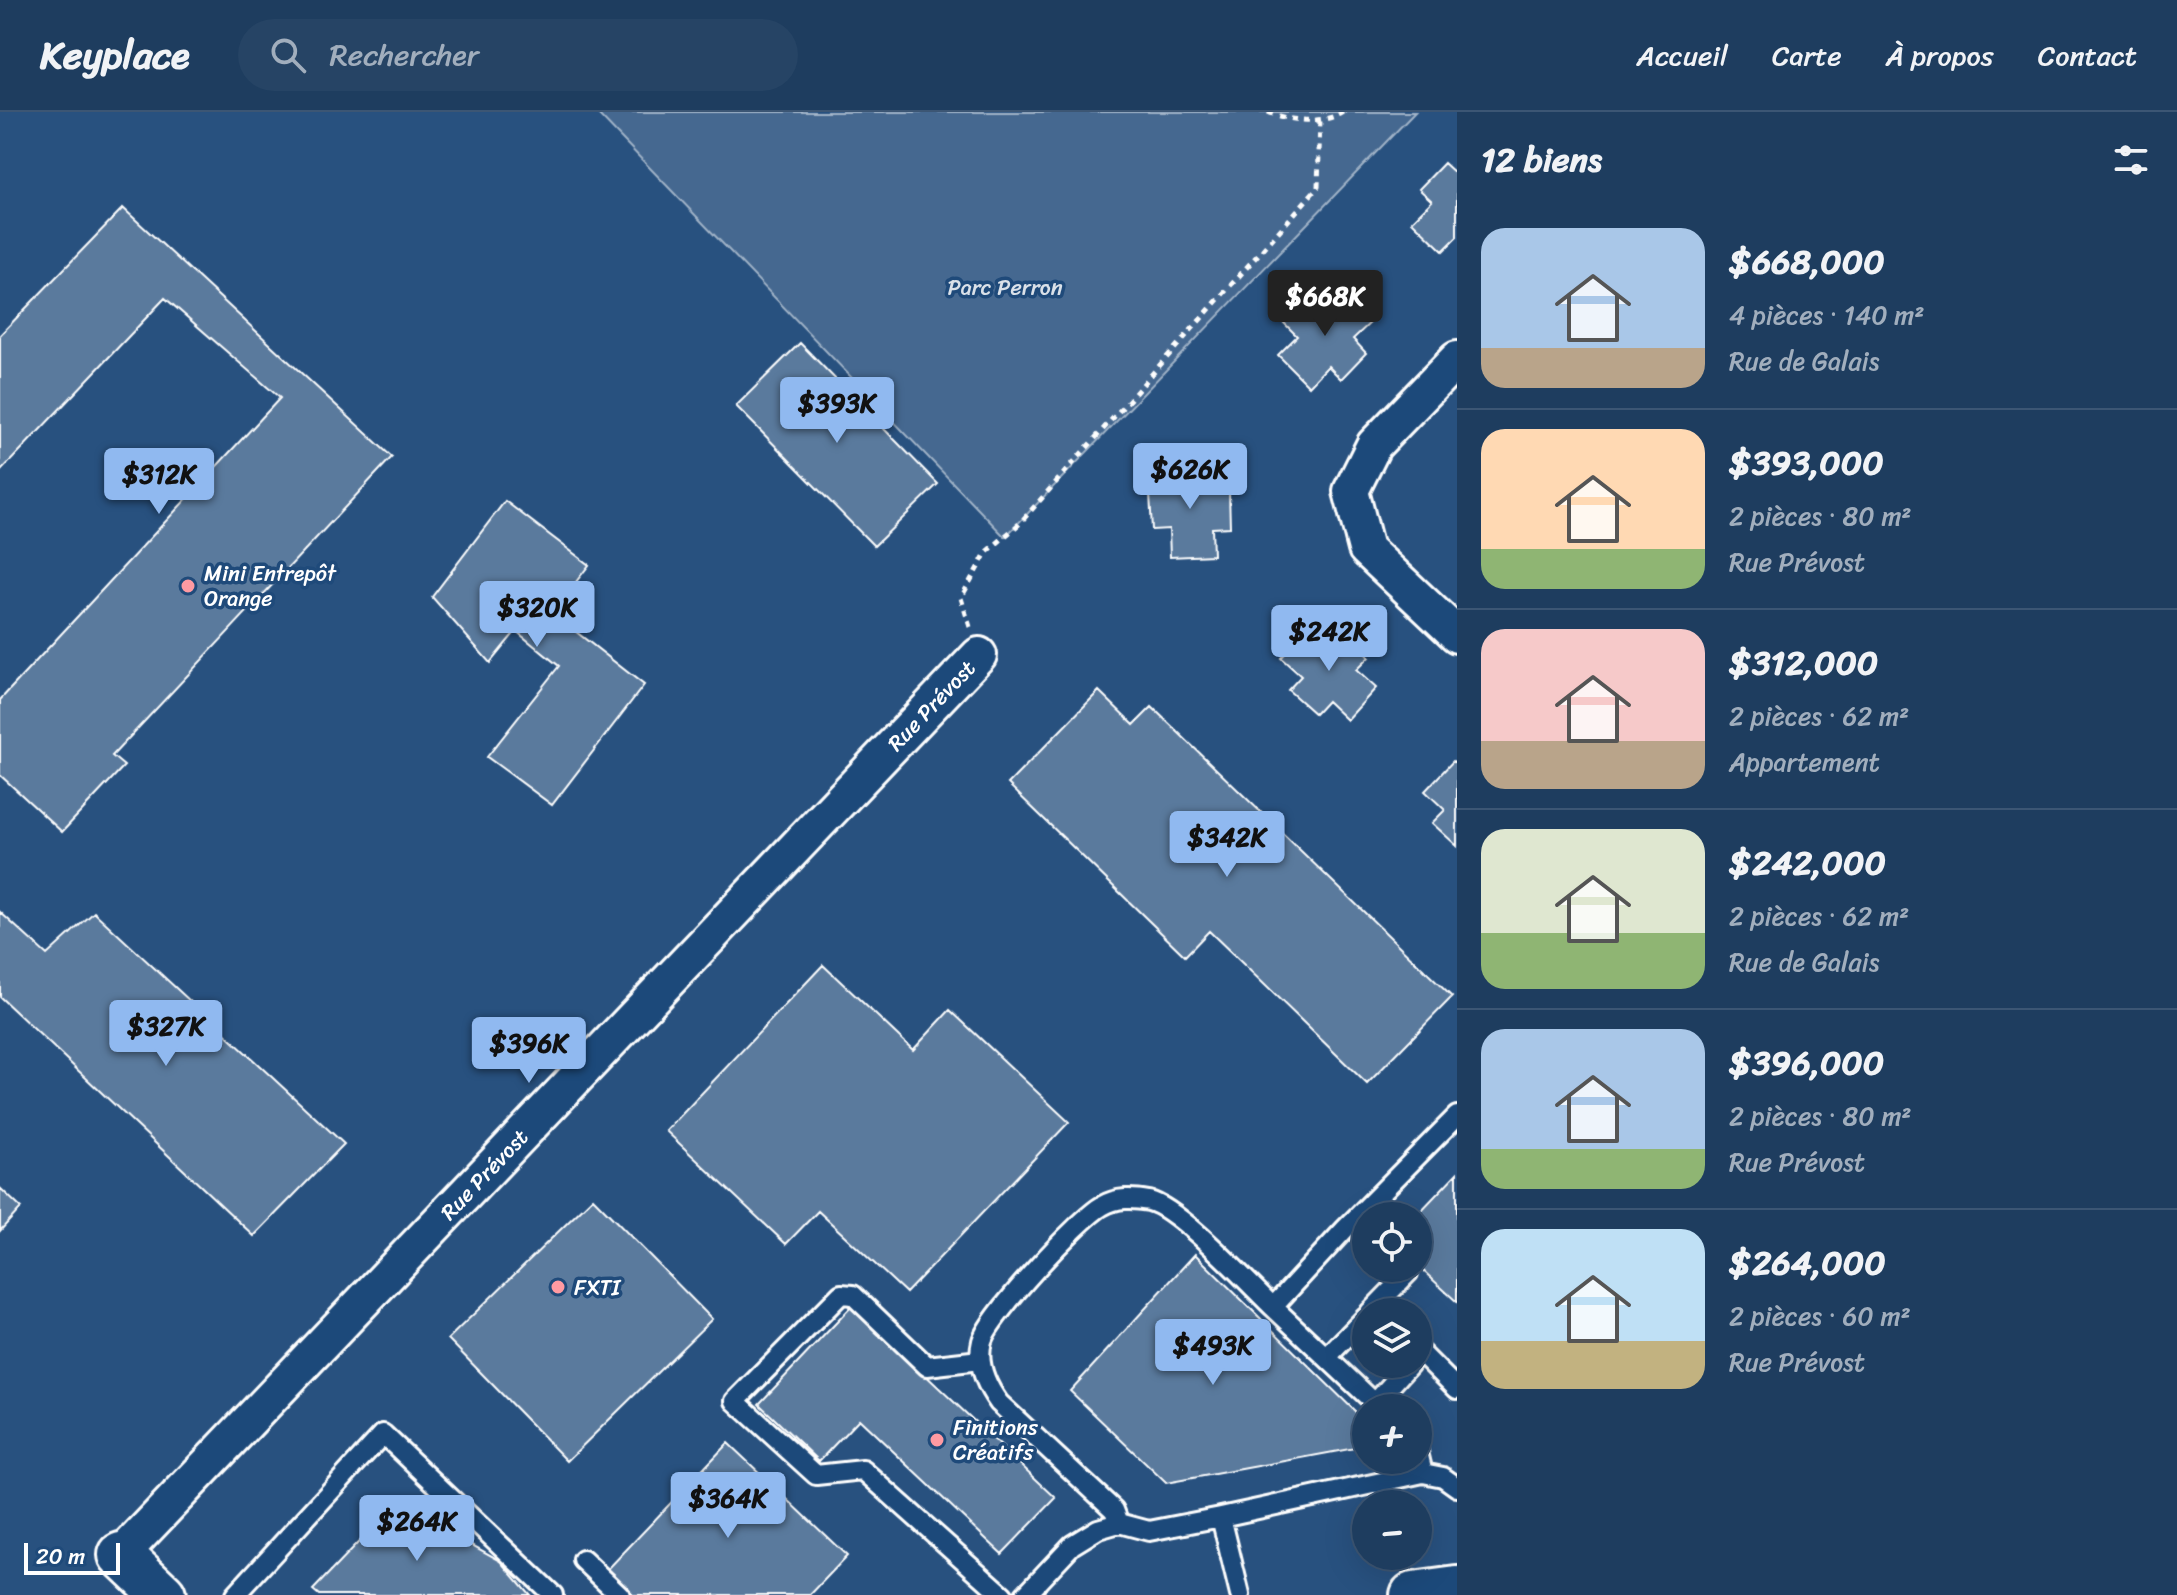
<!DOCTYPE html>
<html lang="fr">
<head>
<meta charset="utf-8">
<style>
	:root { --surface:#1e3d5f; --page:#264465; --text:#f1f3f6; --muted:#a1aebd; --line:#3c5674; --accent:#90b9f0 }
	body { margin:0; font-family:Sriracha,sans-serif; background:var(--page); color:var(--text); height:100vh; display:flex; flex-direction:column; font-size:30px; white-space:nowrap }
	* { box-sizing:border-box; margin:0 }
	p { font-size:26px; color:var(--muted) }
	.icon { flex:none; width:44px; height:44px; fill:none; stroke:currentColor; stroke-width:2; stroke-linecap:round; stroke-linejoin:round }
	.map { position:relative; flex:1; overflow:hidden }
	.panel { display:flex; flex-direction:column; background:var(--surface); width:720px }
	.panel>* { flex:none }
	.tools { position:absolute; left:1352px; top:1090px; display:grid; gap:16px }
	.tools a { display:grid; place-items:center; width:80px; height:80px; border-radius:50%; background:var(--surface); box-shadow:0 8px 32px #0002,0 0 0 2px var(--line); font-size:40px }
	.scale { position:absolute; left:24px; bottom:20px; width:96px; box-sizing:border-box; padding-left:8px; border:4px solid #fff; border-top:0; font-size:22px; line-height:28px; white-space:nowrap; color:#fff; -webkit-text-stroke:6px #1f4a7a; paint-order:stroke }
	.price { position:absolute; translate:-50% -68px; padding:0 18px; border-radius:8px; background:var(--accent); color:#111; font-size:26px; line-height:52px; filter:drop-shadow(0 2px 4px #0008) }
	.price::after { content:''; position:absolute; left:50%; top:48px; width:24px; height:18px; margin-left:-12px; background:inherit; clip-path:polygon(0 0,100% 0,50% 100%) }
	.price.current { background:#222; color:#fff }
	ul { padding:0; list-style:none }
	li { display:flex; align-items:center; gap:24px; height:200px; padding:0 24px }
	li+li { border-top:2px solid var(--line) }
	li span { display:grid; place-items:center; flex:none; width:224px; height:160px; border-radius:24px; color:#555 }
	li>.icon { margin-inline-start:auto }
	span .icon { width:96px; height:96px; fill:#fffc; stroke-width:1 }
	li b { font-size:34px }
	h2 { display:flex; justify-content:space-between; align-items:center; height:96px; padding:0 24px; font-size:34px }
	header { display:flex; align-items:center; gap:48px; box-sizing:border-box; height:112px; padding:0 40px; background:var(--surface); border-bottom:2px solid var(--line) }
	header strong { font-size:38px }
	nav { display:flex; gap:44px; margin-inline-start:auto; font-size:28px }
	.search { width:560px; height:72px; background:var(--page); display:flex; align-items:center; gap:20px; box-sizing:border-box; padding:0 28px; border-radius:44px; color:var(--muted); font-size:30px }
	main { display:flex; flex:1; min-height:0 }
	.map>svg:first-child { display:block }
</style>
</head>
<body>
<header>
<strong>Keyplace</strong>
<div class="search"><svg class="icon" aria-label="search" viewBox="0 0 24 24"><circle cx="10" cy="10" r="6"/><path d="M15 15l6 6"/></svg>Rechercher</div>
<nav><a>Accueil</a><a>Carte</a><a>À propos</a><a>Contact</a></nav>
</header>
<main>
<div class="map">
<svg width="1457" height="1483" viewBox="0 0 1457 1483">
	<rect width="100%" height="100%" fill="#28517f"/>
	<filter id="ink" filterUnits="userSpaceOnUse"><feTurbulence type="fractalNoise" baseFrequency=".0125" numOctaves="2"/><feDisplacementMap in="SourceGraphic" scale="16" xChannelSelector="R" yChannelSelector="G"/><feConvolveMatrix kernelMatrix="1 2 1 2 8 2 1 2 1" color-interpolation-filters="sRGB"/></filter>
	<g filter="url(#ink)">
		<!-- green -->
		<path fill="#446890" stroke="#a2b4c8" stroke-width="2" d="M596 0H1415L1005 425Z"/>
		<!-- building -->
		<path fill="#5a7a9d" stroke="#fff" stroke-width="2" d="M1444 51 1457 63V125L1443 139 1412 109 1432 89 1419 77Z
			M123 96 392 345 112 644 124 654 62 720 0 663V588L280 286 165 186 0 360V223Z
			M1342 179 1372 209 1353 227 1366 241 1341 267 1328 254 1309 274 1278 243 1297 224 1284 211 1310 185 1323 198Z
			M800 231 938 372 874 434 736 294Z
			M1210 352V379H1229L1230 415 1212 416 1213 443 1170 445 1169 417 1152 418 1150 382 1169 381 1168 354Z
			M505 389 589 453 552 501 644 573 552 693 487 645 559 554 516 519 490 551 432 485Z
			M1309 515 1329 533 1342 520 1369 545 1356 558 1376 576 1347 608 1327 589 1315 602 1288 578 1301 564 1281 546Z
			M1099 579 1134 613 1152 595 1452 885 1367 972 1209 819 1185 844 1008 672Z
			M1453 649 1457 652V734L1432 711 1445 698 1425 679Z
			M0 800 47 843 94 800 344 1032 254 1124 0 885Z
			M823 853 913 938 950 898 1069 1010 906 1181 818 1099 786 1132 666 1019Z
			M1457 1061V1190L1418 1154V1104H1416Z
			M0 1076 21 1096 0 1119Z
			M593 1086 712 1207 567 1349 448 1227Z
			M1195 1142 1366 1310V1334L1166 1371 1070 1279Z
			M852 1194 1056 1386 1002 1442 859 1307 819 1349 759 1292Z
			M728 1331 847 1444 810 1483H633L607 1458Z
			M396 1391 501 1449 530 1483H319L313 1478Z"/>
		<g fill="none" stroke-linecap="round" stroke-linejoin="round">
			<defs>
				<path id="lane" d="M1370 1200 1408 1161
					M1418 1243 1420 1240 1457 1277
					M1327 1245 1366 1205
					M980 1248 927 1254 853 1183 841 1182 735 1289 816 1363 863 1358 1003 1483
					M1375 1291 1410 1252
					M1380 1296 1273 1195 1345 1117 1457 1004
					M1418 1340 1423 1361
					M1119 1411 1114 1398 999 1291C986 1273 976 1252 982 1229 988 1205 1080 1106 1102 1094 1117 1085 1133 1086 1149 1089 1179 1096 1248 1171 1273 1195
					M583 1448 620 1483
					M235 1483 383 1322 553 1483
					M1025 1483 1072 1433 1098 1417 1119 1411 1149 1419 1221 1405
					M1240 1483 1221 1405 1423 1361 1443 1365 1457 1375"/>
				<g id="street">
					<path d="M1457 247 1374 333 1351 379 1366 437 1457 523"/>
					<path id="s1" d="M121 1443 979 543"/>
				</g>
				<path id="secondary" d="M121 1443 163 1483
					M1413 1483 1457 1477"/>
			</defs>
			<!-- lane casing -->
			<use href="#lane" stroke="#fff" stroke-width="24"/>
			<!-- street casing -->
			<use href="#street" stroke="#fff" stroke-width="40"/>
			<!-- secondary casing -->
			<use href="#secondary" stroke="#fff" stroke-width="50"/>
			<!-- path -->
			<path stroke="#fff" stroke-width="5" stroke-dasharray="6 6" stroke-linecap="butt" d="M1268 0C1289 9 1323 13 1343 0
				M970 515 961 486 986 441 1019 412 1318 75 1320 7"/>
			<!-- lane -->
			<use href="#lane" stroke="#1f4a7a" stroke-width="18"/>
			<!-- street -->
			<use href="#street" stroke="#1f4a7a" stroke-width="34"/>
			<!-- secondary -->
			<use href="#secondary" stroke="#1f4a7a" stroke-width="44"/>
		</g>
	</g>
	<!-- markers -->
	<g fill="#ff9aa2" stroke="#1f4a7a" stroke-width="3">
		<circle cx="188" cy="474" r="8"/>
		<circle cx="558" cy="1175" r="8"/>
		<circle cx="937" cy="1328" r="8"/>
	</g>
	<g text-anchor="middle" dominant-baseline="central" stroke-width="7" stroke-linejoin="round" paint-order="stroke">
		<!-- park labels -->
		<g font-size="22" fill="#dae1e9" stroke="#1f4a7a">
			<text x="1005" y="175">Parc Perron</text>
		</g>
		<!-- poi labels -->
		<g font-size="22" fill="#fff" stroke="#1f4a7a" text-anchor="start">
			<text x="204" y="461">Mini Entrepôt<tspan x="204" dy="25">Orange</tspan></text>
			<text x="574" y="1175">FXTI</text>
			<text x="953" y="1315">Finitions<tspan x="953" dy="25">Créatifs</tspan></text>
		</g>
		<!-- street labels -->
		<g font-size="22" fill="#fff" stroke="#1f4a7a">
			<text stroke="none"><textPath href="#s1" startOffset="1174">Rue Prévost</textPath></text>
			<text stroke="none"><textPath href="#s1" startOffset="526">Rue Prévost</textPath></text>
		</g>
	</g>
</svg>
<div class="tools">
<a><svg class="icon" aria-label="locate" viewBox="0 0 24 24"><circle cx="12" cy="12" r="6"/><path d="M12 2v4M12 18v4M2 12h4M18 12h4"/></svg></a>
<a><svg class="icon" aria-label="layers" viewBox="0 0 24 24"><path d="M12 4l9 5-9 5-9-5zM3 14l9 5 9-5"/></svg></a>
<a>+</a>
<a>−</a>
</div>
<div class="scale">20 m</div>
<b class="price current" style="left:1325px;top:226px">$668K</b>
<b class="price" style="left:837px;top:333px">$393K</b>
<b class="price" style="left:1190px;top:399px">$626K</b>
<b class="price" style="left:159px;top:404px">$312K</b>
<b class="price" style="left:537px;top:537px">$320K</b>
<b class="price" style="left:1329px;top:561px">$242K</b>
<b class="price" style="left:1227px;top:767px">$342K</b>
<b class="price" style="left:166px;top:956px">$327K</b>
<b class="price" style="left:529px;top:973px">$396K</b>
<b class="price" style="left:1213px;top:1275px">$493K</b>
<b class="price" style="left:728px;top:1428px">$364K</b>
<b class="price" style="left:417px;top:1451px">$264K</b>
</div>
<section class="panel">
<h2>12 biens<svg class="icon" aria-label="filters" viewBox="0 0 24 24"><path d="M4 7h16M4 17h16"/><circle cx="9" cy="7" r="2"/><circle cx="15" cy="17" r="2"/></svg></h2>
<ul>
<li><span style="background:linear-gradient(#a9c7e8 75%,#b9a48a 0)"><svg class="icon" aria-label="home" viewBox="0 0 24 24"><path d="M3 11l9-7 9 7M6 9v11h12V9"/></svg></span><div><b>$668,000</b><p>4 pièces · 140 m²</p><p>Rue de Galais</p></div></li>
<li><span style="background:linear-gradient(#ffd9b3 75%,#8fb573 0)"><svg class="icon" aria-label="home" viewBox="0 0 24 24"><path d="M3 11l9-7 9 7M6 9v11h12V9"/></svg></span><div><b>$393,000</b><p>2 pièces · 80 m²</p><p>Rue Prévost</p></div></li>
<li><span style="background:linear-gradient(#f6c9c9 70%,#b9a48a 0)"><svg class="icon" aria-label="home" viewBox="0 0 24 24"><path d="M3 11l9-7 9 7M6 9v11h12V9"/></svg></span><div><b>$312,000</b><p>2 pièces · 62 m²</p><p>Appartement</p></div></li>
<li><span style="background:linear-gradient(#dfe7d0 65%,#8fb573 0)"><svg class="icon" aria-label="home" viewBox="0 0 24 24"><path d="M3 11l9-7 9 7M6 9v11h12V9"/></svg></span><div><b>$242,000</b><p>2 pièces · 62 m²</p><p>Rue de Galais</p></div></li>
<li><span style="background:linear-gradient(#a9c7e8 75%,#8fb573 0)"><svg class="icon" aria-label="home" viewBox="0 0 24 24"><path d="M3 11l9-7 9 7M6 9v11h12V9"/></svg></span><div><b>$396,000</b><p>2 pièces · 80 m²</p><p>Rue Prévost</p></div></li>
<li><span style="background:linear-gradient(#bfe0f5 70%,#c2b280 0)"><svg class="icon" aria-label="home" viewBox="0 0 24 24"><path d="M3 11l9-7 9 7M6 9v11h12V9"/></svg></span><div><b>$264,000</b><p>2 pièces · 60 m²</p><p>Rue Prévost</p></div></li>
</ul>
</section>
</main>
</body>
</html>
